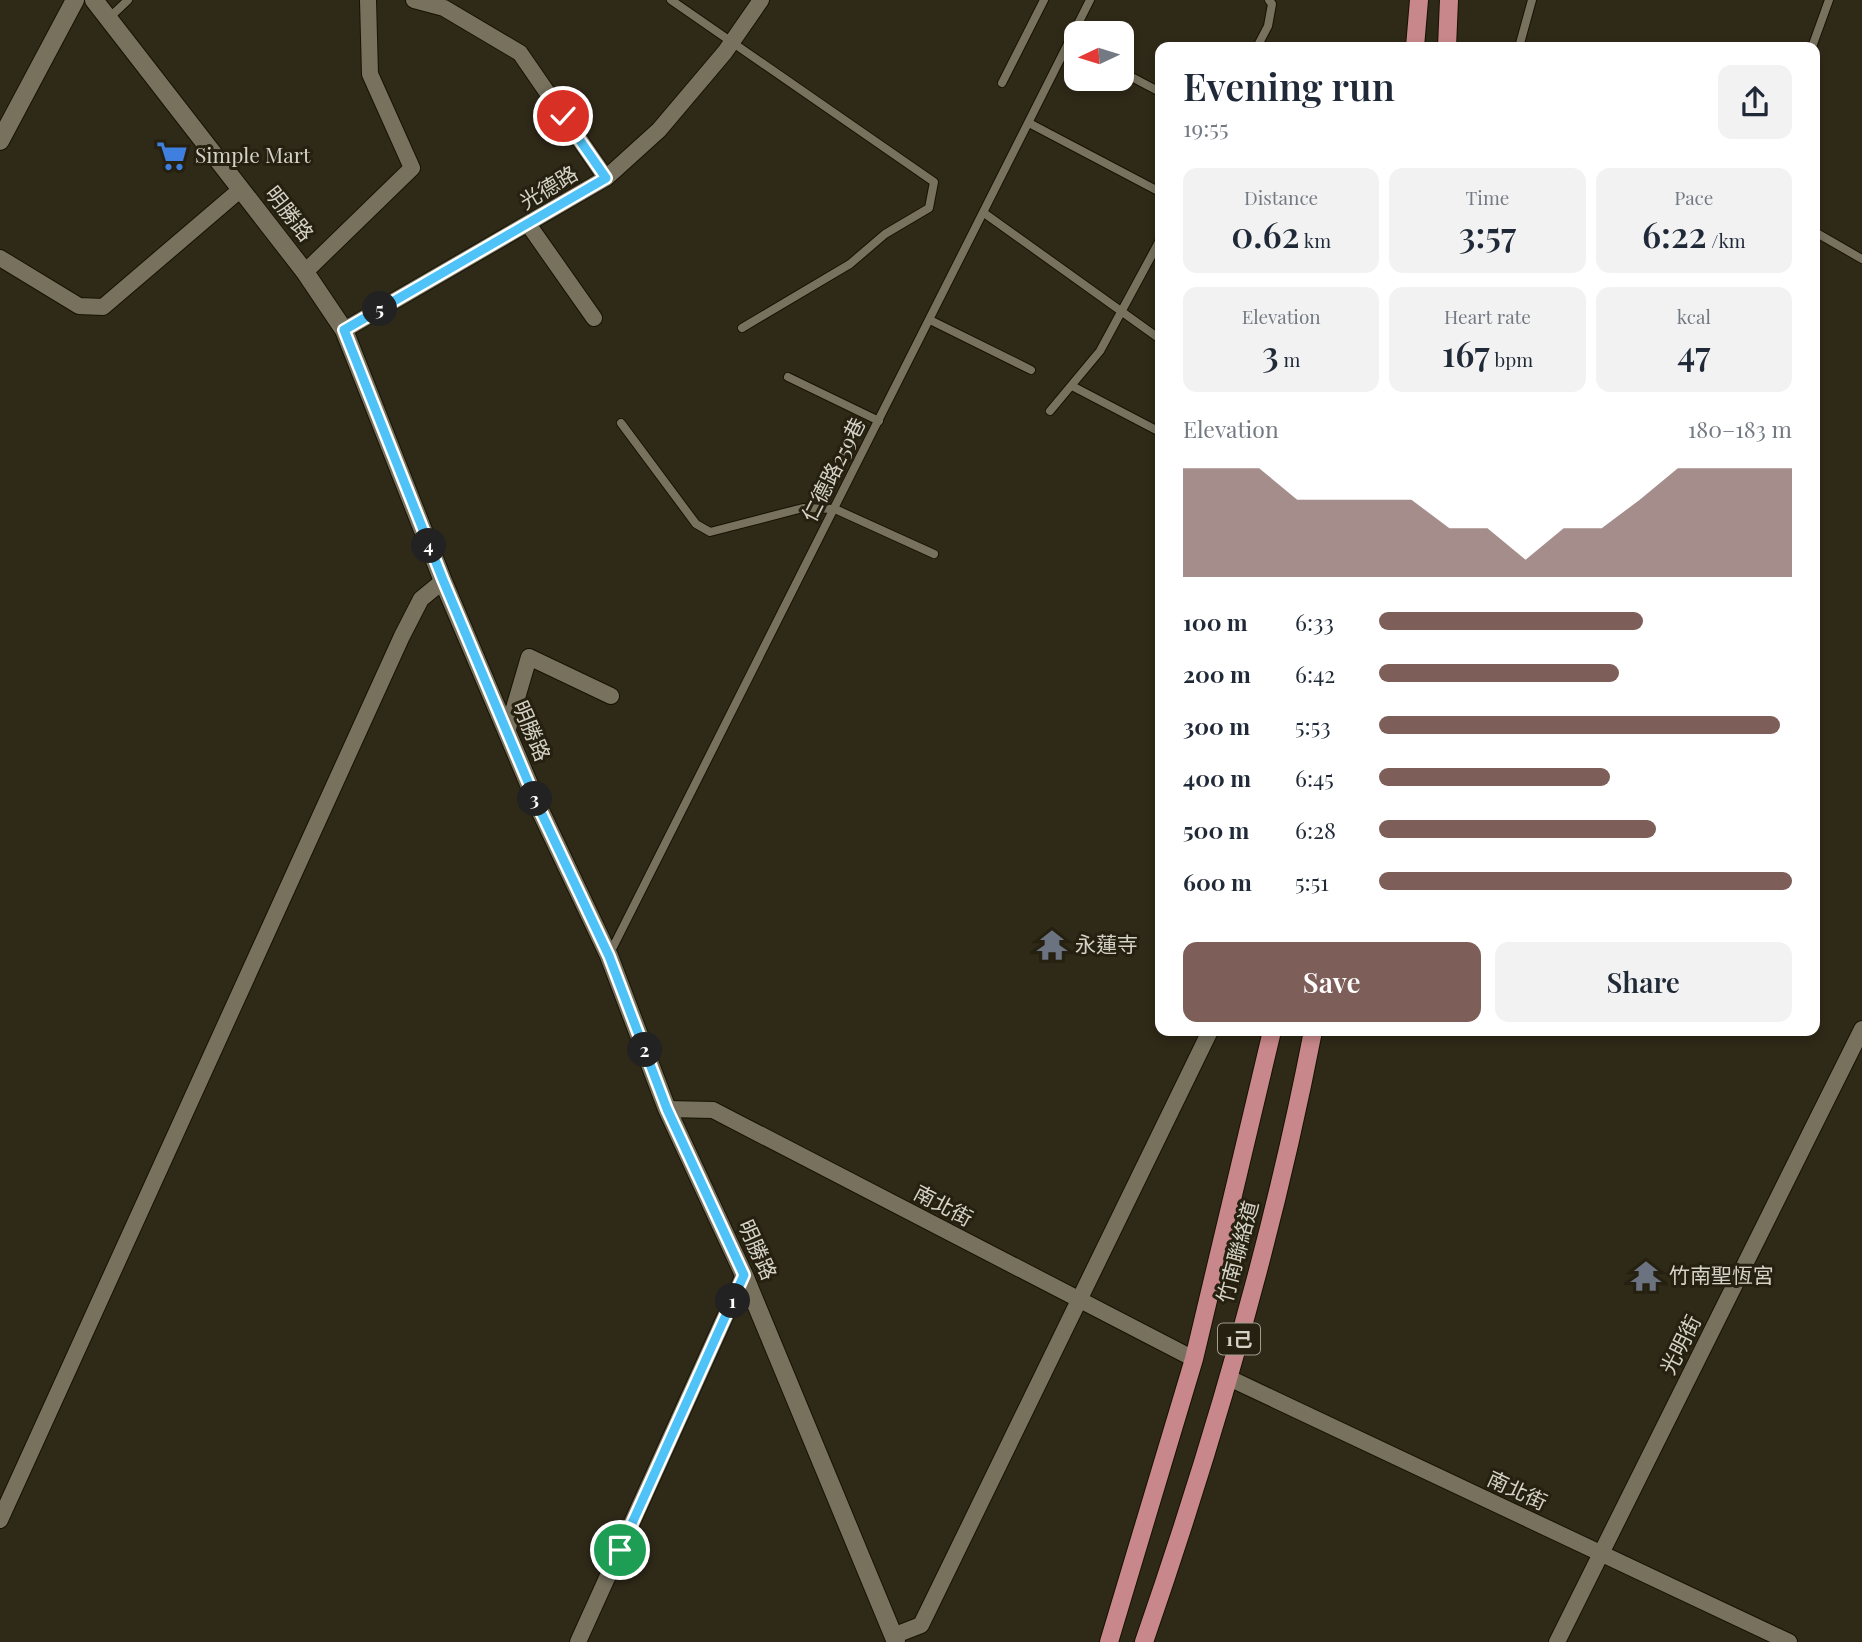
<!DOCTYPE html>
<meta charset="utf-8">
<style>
body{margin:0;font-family:"Playfair Display","Noto Sans TC",serif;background:#f2f2f3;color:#1f2937;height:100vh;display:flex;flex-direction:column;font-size:26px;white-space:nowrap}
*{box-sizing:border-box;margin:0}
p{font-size:23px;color:#747a83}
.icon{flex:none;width:38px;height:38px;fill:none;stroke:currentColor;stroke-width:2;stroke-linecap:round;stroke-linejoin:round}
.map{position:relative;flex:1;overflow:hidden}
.panel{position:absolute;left:1155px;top:42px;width:665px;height:994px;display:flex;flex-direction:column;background:#fff;border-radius:14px;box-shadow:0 4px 10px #0003}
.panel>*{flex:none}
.needle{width:46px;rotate:266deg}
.controls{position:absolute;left:1064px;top:21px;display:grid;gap:14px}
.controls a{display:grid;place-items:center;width:70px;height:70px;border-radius:14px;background:#fff;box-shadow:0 4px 10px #0003;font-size:35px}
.pin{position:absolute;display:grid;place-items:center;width:60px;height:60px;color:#fff;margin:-30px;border:4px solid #fff;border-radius:50%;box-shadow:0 2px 7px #0007}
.km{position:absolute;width:35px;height:35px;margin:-18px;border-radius:50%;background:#222;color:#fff;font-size:19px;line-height:35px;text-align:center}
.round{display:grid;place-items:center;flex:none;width:74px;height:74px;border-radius:14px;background:#f2f2f3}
.summary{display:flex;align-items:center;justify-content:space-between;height:119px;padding:0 28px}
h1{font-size:38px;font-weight:600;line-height:52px}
.stats{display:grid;grid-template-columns:repeat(3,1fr);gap:10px;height:119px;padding:7px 28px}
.stats div{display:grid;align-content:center;border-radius:14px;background:#f2f2f3;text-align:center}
.stats b{font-size:35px;font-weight:600}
.stats small{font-size:19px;font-weight:400}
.stats p{font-size:19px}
.chart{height:196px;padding:14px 28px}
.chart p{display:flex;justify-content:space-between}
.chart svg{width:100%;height:126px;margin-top:7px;fill:#7e5e59;opacity:.7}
.action{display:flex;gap:14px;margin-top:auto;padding:14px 28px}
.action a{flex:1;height:80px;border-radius:14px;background:#7e5e59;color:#fff;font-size:28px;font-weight:600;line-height:80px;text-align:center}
.action a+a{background:#f2f2f3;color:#1f2937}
ul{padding:0 28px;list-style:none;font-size:23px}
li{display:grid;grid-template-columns:112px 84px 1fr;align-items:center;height:52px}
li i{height:18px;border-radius:9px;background:#7e5e59}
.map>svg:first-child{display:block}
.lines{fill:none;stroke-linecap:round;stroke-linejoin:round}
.lane-casing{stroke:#171203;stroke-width:10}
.street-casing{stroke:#171203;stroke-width:18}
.secondary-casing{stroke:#171203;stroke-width:20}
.primary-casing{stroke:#171203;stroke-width:20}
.lane{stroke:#77715e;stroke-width:8}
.street{stroke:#77715e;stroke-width:16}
.secondary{stroke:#77715e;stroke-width:18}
.primary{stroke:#c8888b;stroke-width:18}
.route-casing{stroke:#fff;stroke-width:14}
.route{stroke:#4fc3f7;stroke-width:9}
.labels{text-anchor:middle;stroke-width:6;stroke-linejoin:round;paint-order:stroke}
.shield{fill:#25200f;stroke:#a09c8f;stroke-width:2}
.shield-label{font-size:19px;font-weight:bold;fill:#d4d1c6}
.poi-label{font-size:21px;fill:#d4d1c6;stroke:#25200f;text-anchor:start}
.street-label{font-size:21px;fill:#d4d1c6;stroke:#25200f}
</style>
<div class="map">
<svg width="1862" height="1642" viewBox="0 0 1862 1642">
<rect width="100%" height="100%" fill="#2f2918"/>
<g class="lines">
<defs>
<g id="lane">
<polyline points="671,0 934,182 929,208 885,234 850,264 742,328"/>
<polyline points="109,18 128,0"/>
<polyline points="1257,47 1268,26 1272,4 1269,0"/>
<polyline points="1519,47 1532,0"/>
<polyline points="1812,47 1829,0"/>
<polyline points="1122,72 1160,92"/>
<polyline points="1002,83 1044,0"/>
<polyline points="1029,123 1160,192"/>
<polyline points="984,213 1160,339"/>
<polyline points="1815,232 1862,259"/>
<polyline points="930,320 1031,370"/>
<polyline points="788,377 879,421"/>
<polyline points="1072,386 1160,432"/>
<polyline points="1050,411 1100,351 1160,240"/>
<polyline points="621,423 696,524 710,532 803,508 835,509 934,554"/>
<polyline points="610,953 1090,0"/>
</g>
<g id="street">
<polyline points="414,0 444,8 520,53 606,178"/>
<polyline points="528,224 594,318"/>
<polyline points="0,258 79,306 103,307 241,189"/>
<polyline points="305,272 412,168 370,74 368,0"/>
<polyline points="344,330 606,178 659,130 725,52 761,0"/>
<polyline points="507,732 529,657 611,696"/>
<polyline points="667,1109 713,1110 1194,1359"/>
<polyline points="1229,1378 1789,1642"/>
<polyline points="0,1520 402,636 421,599 443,581"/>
<polyline points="893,1636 921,1625 1210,1031"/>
<polyline points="578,1642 744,1275"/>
<polyline points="1557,1642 1862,1029"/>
</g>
<g id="secondary">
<polyline points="94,0 305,272 344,330 443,581 507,732 539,808 609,956 667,1109 744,1275 896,1642"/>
<polyline points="0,141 75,0"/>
</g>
<g id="primary">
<polyline points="1415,47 1419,0"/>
<polyline points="1447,47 1449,0"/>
<polyline points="1109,1642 1194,1359 1272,1031"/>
<path d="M1144,1642c69,-199 129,-404 169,-611"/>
</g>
</defs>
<!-- lane casing -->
<use href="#lane" class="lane-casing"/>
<!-- street casing -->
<use href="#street" class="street-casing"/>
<!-- secondary casing -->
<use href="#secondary" class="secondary-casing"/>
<!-- primary casing -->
<use href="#primary" class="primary-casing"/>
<!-- lane -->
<use href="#lane" class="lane"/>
<!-- street -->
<use href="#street" class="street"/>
<!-- secondary -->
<use href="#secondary" class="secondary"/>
<!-- primary -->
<use href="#primary" class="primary"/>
</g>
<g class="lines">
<defs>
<polyline id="route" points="563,116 606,178 344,330 443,580 539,808 609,956 667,1109 744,1275 620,1550"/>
</defs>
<!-- route casing -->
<use href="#route" class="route-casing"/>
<!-- route -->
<use href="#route" class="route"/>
</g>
<!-- icons -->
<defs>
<symbol id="supermarket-bare" viewBox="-9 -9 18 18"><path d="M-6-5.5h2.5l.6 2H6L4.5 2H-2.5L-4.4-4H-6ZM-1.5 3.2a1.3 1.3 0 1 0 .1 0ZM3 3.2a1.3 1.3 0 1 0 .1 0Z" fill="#3f7fe0" stroke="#25200f" stroke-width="2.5" paint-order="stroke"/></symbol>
<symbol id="temple-bare" viewBox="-9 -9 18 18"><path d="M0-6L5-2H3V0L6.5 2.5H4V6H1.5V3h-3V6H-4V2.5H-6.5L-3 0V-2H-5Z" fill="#6b7280" stroke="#25200f" stroke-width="2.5" paint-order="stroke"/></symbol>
</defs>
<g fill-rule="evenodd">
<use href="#supermarket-bare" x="150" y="134" width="44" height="44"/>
<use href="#temple-bare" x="1030" y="923" width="44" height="44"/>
<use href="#temple-bare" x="1624" y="1254" width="44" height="44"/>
</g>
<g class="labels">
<!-- shield labels -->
<rect class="shield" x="1218" y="1323.5" width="42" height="31" rx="5"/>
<g class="shield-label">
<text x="1239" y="1346">1己</text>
</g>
<!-- poi labels -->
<g class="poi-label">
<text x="195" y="163">Simple Mart</text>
<text x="1075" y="952">永蓮寺</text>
<text x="1669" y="1283">竹南聖恆宮</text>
</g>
<!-- street labels -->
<g class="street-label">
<text transform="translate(549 188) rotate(-31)" y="7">光德路</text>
<text transform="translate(289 214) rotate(52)" y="7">明勝路</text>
<text transform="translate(834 470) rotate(-63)" y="7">仁德路259巷</text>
<text transform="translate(531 731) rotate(67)" y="7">明勝路</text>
<text transform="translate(943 1206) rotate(28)" y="7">南北街</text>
<text transform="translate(757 1250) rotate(66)" y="7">明勝路</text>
<text transform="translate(1238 1252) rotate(-75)" y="7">竹南聯絡道</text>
<text transform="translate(1681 1345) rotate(-63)" y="7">光明街</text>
<text transform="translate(1517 1491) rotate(25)" y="7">南北街</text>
</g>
</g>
</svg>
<div class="controls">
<a><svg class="needle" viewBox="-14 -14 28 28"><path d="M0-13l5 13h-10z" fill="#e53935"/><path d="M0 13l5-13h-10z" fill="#747a83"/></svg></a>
</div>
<div class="pin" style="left:620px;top:1550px;background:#1e9e55"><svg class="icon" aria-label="arrive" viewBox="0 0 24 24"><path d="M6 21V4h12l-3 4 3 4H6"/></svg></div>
<div class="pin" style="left:563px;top:116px;background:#d93025"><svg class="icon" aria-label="check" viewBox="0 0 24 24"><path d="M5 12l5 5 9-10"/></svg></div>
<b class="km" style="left:733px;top:1301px">1</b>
<b class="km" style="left:645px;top:1050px">2</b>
<b class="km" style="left:535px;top:799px">3</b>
<b class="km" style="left:429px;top:546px">4</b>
<b class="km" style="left:380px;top:309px">5</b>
<section class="panel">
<div class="summary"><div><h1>Evening run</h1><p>19:55</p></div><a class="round"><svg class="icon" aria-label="share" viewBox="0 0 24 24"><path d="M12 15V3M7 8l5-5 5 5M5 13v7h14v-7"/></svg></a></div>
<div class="stats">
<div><p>Distance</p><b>0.62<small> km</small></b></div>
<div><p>Time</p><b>3:57</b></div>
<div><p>Pace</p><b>6:22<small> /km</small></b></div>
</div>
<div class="stats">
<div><p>Elevation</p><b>3<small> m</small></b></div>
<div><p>Heart rate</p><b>167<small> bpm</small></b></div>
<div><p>kcal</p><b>47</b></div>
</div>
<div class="chart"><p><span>Elevation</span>180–183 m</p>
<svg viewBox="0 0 160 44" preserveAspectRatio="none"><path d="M0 44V6L10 6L20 6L30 17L40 17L50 17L60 17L70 27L80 27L90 38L100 27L110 27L120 17L130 6L140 6L150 6L160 6V44z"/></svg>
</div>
<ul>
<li><b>100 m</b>6:33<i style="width:64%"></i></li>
<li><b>200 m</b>6:42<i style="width:58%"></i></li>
<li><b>300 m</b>5:53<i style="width:97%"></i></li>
<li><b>400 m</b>6:45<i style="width:56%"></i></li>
<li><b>500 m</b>6:28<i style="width:67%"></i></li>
<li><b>600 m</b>5:51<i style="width:100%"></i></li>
</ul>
<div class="action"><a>Save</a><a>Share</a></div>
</section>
</div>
